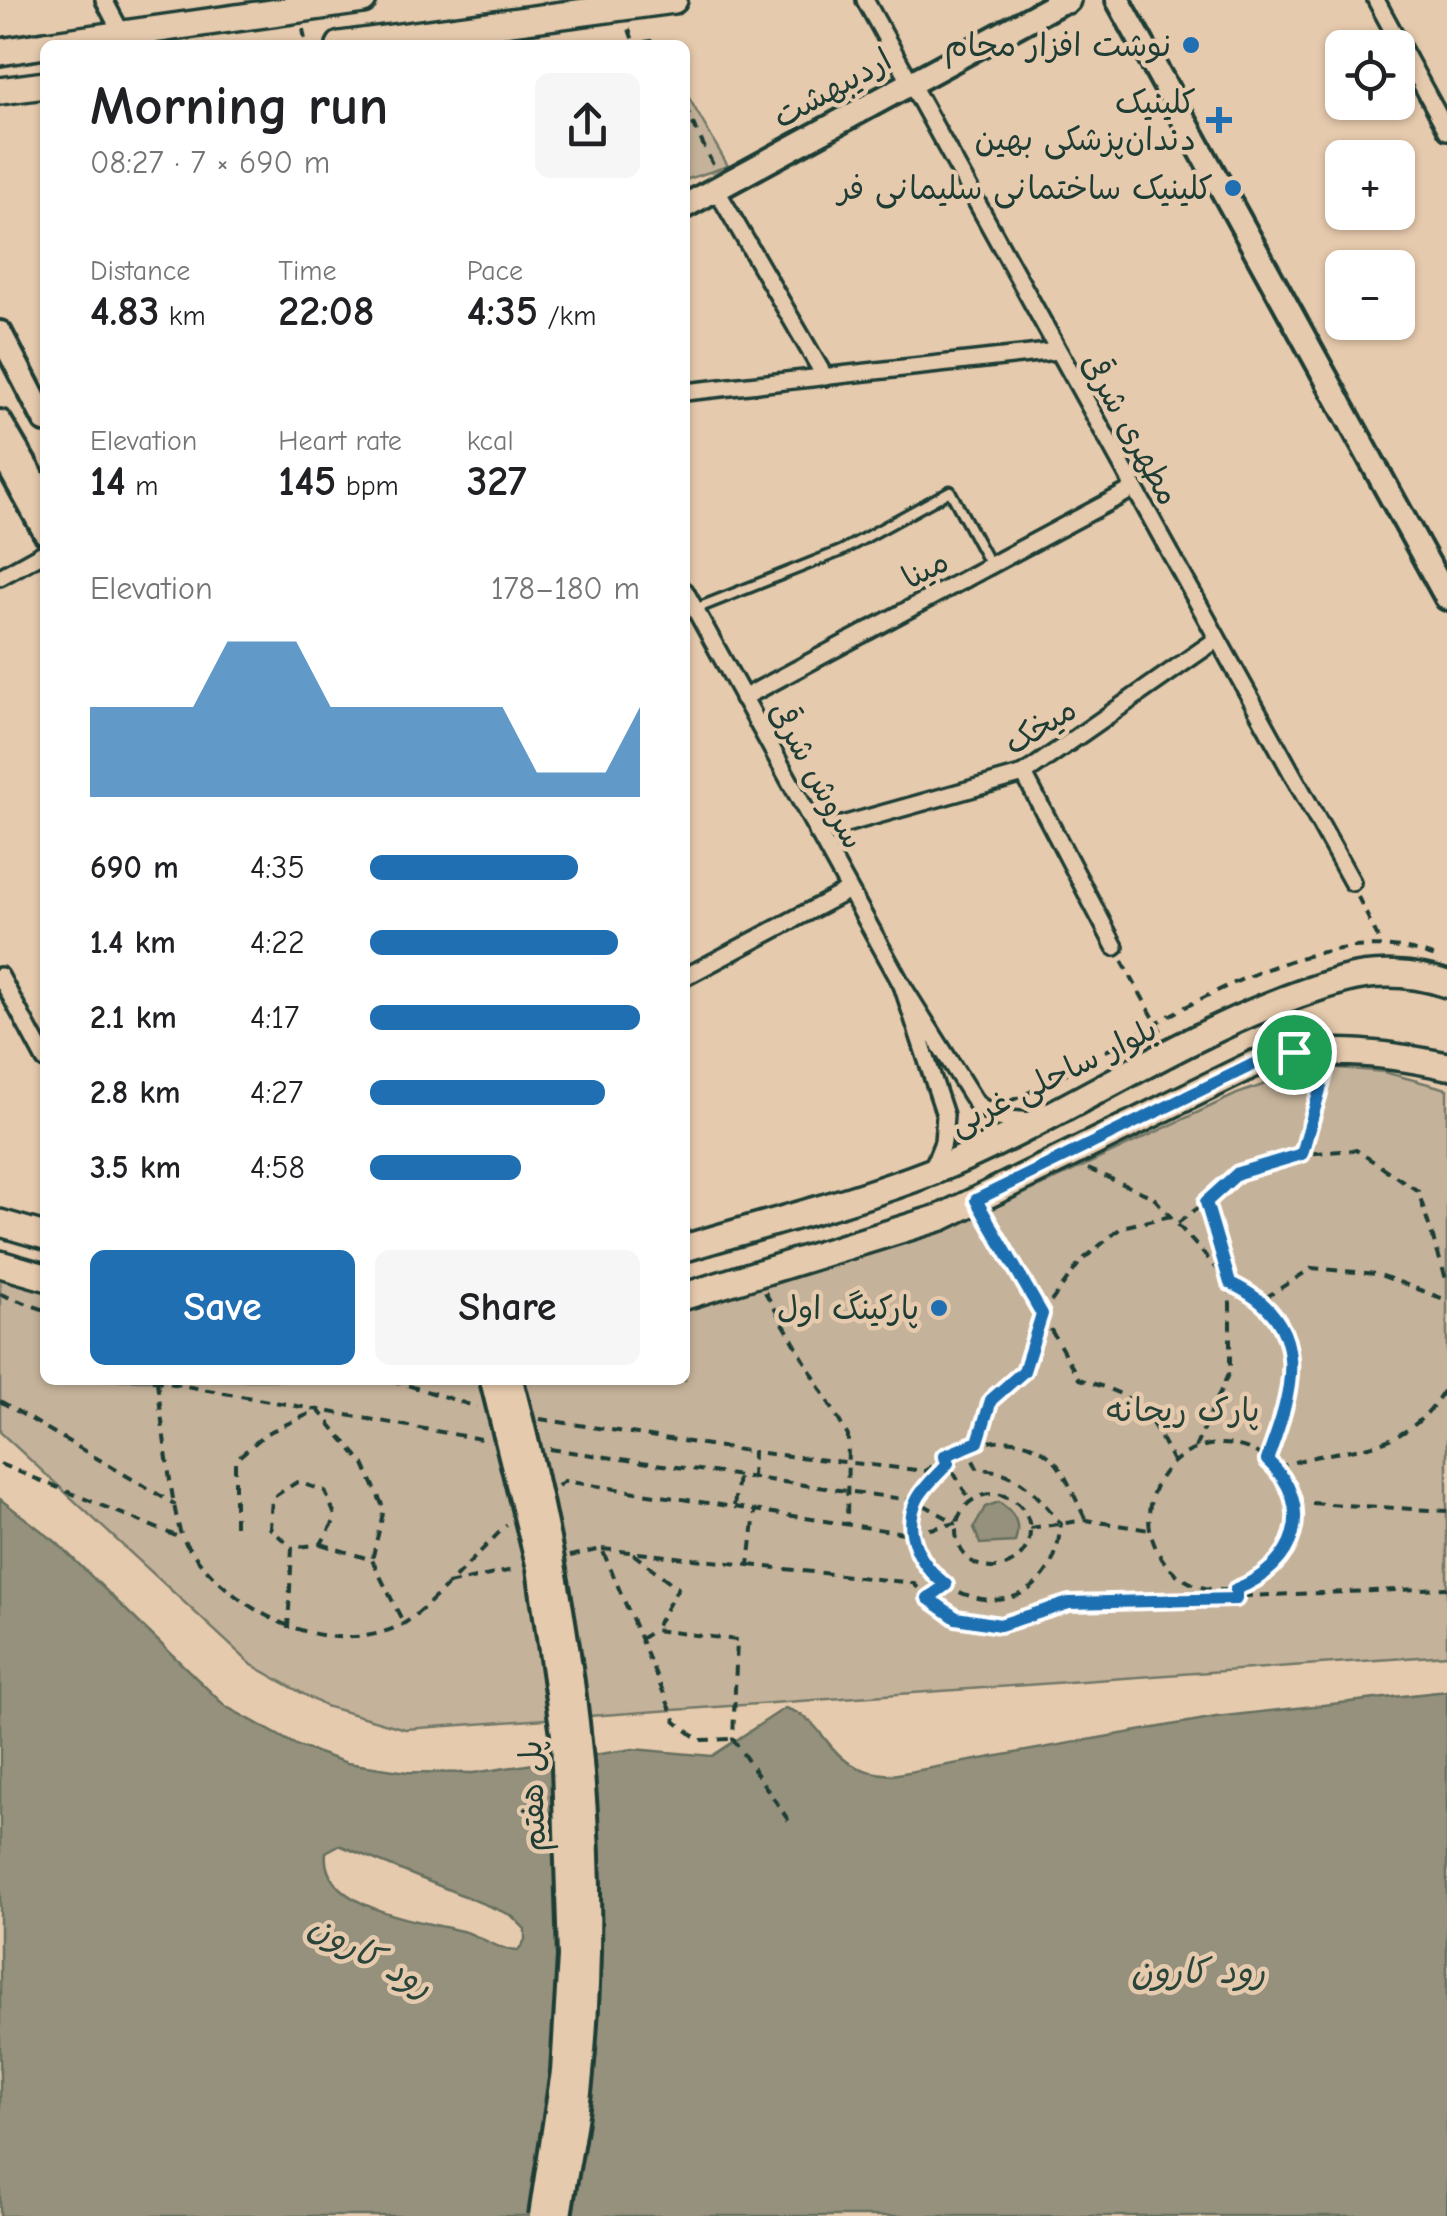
<!DOCTYPE html>
<meta charset="utf-8">
<style>
body{margin:0;font-family:"Comic Neue","Playpen Sans Arabic",sans-serif;background:#f6f6f6;color:#202124;height:100vh;display:flex;flex-direction:column;font-size:38px;white-space:nowrap}
*{box-sizing:border-box;margin:0}
p{font-size:32px;color:#757577}
.icon{flex:none;width:55px;height:55px;fill:none;stroke:currentColor;stroke-width:2;stroke-linecap:round;stroke-linejoin:round}
.map{position:relative;flex:1;overflow:hidden}
.side{position:absolute;left:40px;top:40px;width:650px;height:1345px;display:flex;flex-direction:column;background:#fff;border-radius:15px;box-shadow:0 2px 8px #0004}
.side>*{flex:none}
.buttons{position:absolute;left:1325px;top:30px;display:grid;gap:20px}
.buttons a{display:grid;place-items:center;width:90px;height:90px;border-radius:15px;background:#fff;box-shadow:0 2px 8px #0004;font-size:50px}
.pin{position:absolute;display:grid;place-items:center;width:85px;height:85px;color:#fff;margin:-42px;border:5px solid #fff;border-radius:50%;box-shadow:0 2px 10px #0007}
.round{display:grid;place-items:center;flex:none;width:105px;height:105px;border-radius:15px;background:#f6f6f6}
.head{display:flex;align-items:center;justify-content:space-between;height:170px;padding:0 50px}
h1{font-size:55px;font-weight:700;line-height:75px}
.metrics{display:grid;grid-template-columns:repeat(3,1fr);gap:15px;height:170px;padding:10px 50px}
.metrics div{display:grid;align-content:center}
.metrics b{font-size:42px;font-weight:700}
.metrics small{font-size:28px;font-weight:400}
.metrics p{font-size:28px}
.chart{height:280px;padding:20px 50px}
.chart p{display:flex;justify-content:space-between}
.chart svg{width:100%;height:180px;margin-top:10px;fill:#1f6fb2;opacity:.7}
.primary-button{display:flex;gap:20px;margin-top:auto;padding:20px 50px}
.primary-button a{flex:1;height:115px;border-radius:15px;background:#1f6fb2;color:#fff;font-size:40px;font-weight:700;line-height:115px;text-align:center}
.primary-button a+a{background:#f6f6f6;color:#202124}
ul{padding:0 50px;list-style:none;font-size:32px}
li{display:grid;grid-template-columns:160px 120px 1fr;align-items:center;height:75px}
li i{height:25px;border-radius:12px;background:#1f6fb2}
.map>svg:first-child{display:block}
.green{fill:#c5b29a;stroke:#727867;stroke-width:2.5}
.water{fill:#95917c;stroke:#666f5f;stroke-width:2.5;fill-rule:evenodd}
.lines{fill:none;stroke-linecap:round;stroke-linejoin:round}
.lane-casing{stroke:#1f3d34;stroke-width:15}
.street-casing{stroke:#1f3d34;stroke-width:22}
.secondary-casing{stroke:#1f3d34;stroke-width:30}
.primary-casing{stroke:#1f3d34;stroke-width:32}
.path{stroke:#1f3d34;stroke-width:4;stroke-dasharray:10 8;stroke-linecap:butt}
.lane{stroke:#e6caad;stroke-width:8}
.street{stroke:#e6caad;stroke-width:15}
.secondary{stroke:#e6caad;stroke-width:22}
.primary{stroke:#e6caad;stroke-width:25}
.secondary-bridge-casing{stroke:#1f3d34;stroke-width:30;stroke-linecap:butt}
.secondary-bridge{stroke:#e6caad;stroke-width:22}
.route-casing{stroke:#fff;stroke-width:20}
.route{stroke:#1f6fb2;stroke-width:12}
.poi-dot{fill:#1f6fb2;stroke:#e6caad;stroke-width:4}
.labels{text-anchor:middle;stroke-width:9;stroke-linejoin:round;paint-order:stroke}
.poi-label{font-size:32px;fill:#1f3d34;stroke:#e6caad;text-anchor:end}
.street-label{font-size:32px;fill:#1f3d34;stroke:#e6caad}
.park-label{font-size:32px;fill:#274339;stroke:#e6caad}
.water-label{font-size:35px;font-style:italic;fill:#2b453b;stroke:#e6caad}
</style>
<div class="map">
<svg width="1447" height="2216" viewBox="0 0 1447 2216">
<rect width="100%" height="100%" fill="#e6caad"/>
<filter id="ink" filterUnits="userSpaceOnUse"><feTurbulence type="fractalNoise" baseFrequency=".01" numOctaves="2"/><feDisplacementMap in="SourceGraphic" scale="20" xChannelSelector="R" yChannelSelector="G"/><feConvolveMatrix kernelMatrix="1 2 1 2 8 2 1 2 1" color-interpolation-filters="sRGB"/></filter>
<g filter="url(#ink)">
<!-- green -->
<g class="green">
<polygon points="685,91 728,166 685,180"/>
<polygon points="1317,1066 1384,1072 1447,1089 1447,1655 405,1729 325,1706 252,1665 0,1432 0,1268 45,1281 45,1380 685,1380 685,1302 981,1214 1237,1094"/>
</g>
<!-- water -->
<g class="water">
<path d="M0,1499l56,43 169,164 73,40 49,17 60,9 66,1 160,-24 79,7 73,-48c49,14 35,62 107,67l324,-58 231,-26v525h-1447zM339,1845l172,70 14,14v11l-7,11c-19,-1 -35,-13 -52,-19 -40,-11 -147,-21 -140,-80z"/>
<path d="M999,1502c16,11 22,21 16,40l-35,2 -6,-16 11,-21z"/>
</g>
<g class="lines">
<defs>
<polyline id="lane" points="695,609 841,551 950,491 990,565"/>
<g id="street">
<polyline points="104,0 122,34"/>
<polyline points="865,0 1352,882"/>
<polyline points="1376,0 1447,131"/>
<polyline points="716,189 825,377"/>
<polyline points="685,392 1057,351"/>
<polyline points="0,577 45,552"/>
<polyline points="685,591 902,985"/>
<polyline points="743,698 1133,489"/>
<polyline points="1024,774 1115,947"/>
<polyline points="817,832 1024,774 1216,640"/>
<polyline points="0,976 45,1060"/>
<polyline points="685,977 849,890"/>
<polyline points="931,1172 943,1142 945,1115 902,985 976,1103 997,1118 1033,1121"/>
</g>
<g id="secondary">
<polyline points="1118,0 1447,598"/>
<polyline points="685,206 1064,0"/>
<polyline points="0,333 45,420"/>
<polyline points="0,422 45,499"/>
<polyline points="0,450 45,532"/>
</g>
<g id="primary">
<polyline points="1063,0 1067,0"/>
<polyline points="46,45 363,0"/>
<polyline points="340,45 674,0"/>
<polyline points="0,52 45,45"/>
<polyline points="0,91 45,85"/>
<polyline points="0,1223 45,1236"/>
<path d="M685,1248c81,-25 167,-45 246,-76 140,-56 266,-151 412,-192 34,-9 71,-7 104,4"/>
<polyline points="0,1264 45,1277"/>
<path d="M685,1296l257,-79 312,-153c66,-19 126,-12 193,2"/>
</g>
</defs>
<!-- lane casing -->
<use href="#lane" class="lane-casing"/>
<!-- street casing -->
<use href="#street" class="street-casing"/>
<!-- secondary casing -->
<use href="#secondary" class="secondary-casing"/>
<!-- primary casing -->
<use href="#primary" class="primary-casing"/>
<!-- path -->
<g class="path">
<polyline points="303,29 306,45"/>
<polyline points="629,29 634,44"/>
<polyline points="627,45 651,41 653,45"/>
<polyline points="685,107 715,169"/>
<polyline points="1358,897 1380,942"/>
<polyline points="1122,961 1161,1031"/>
<path d="M1010,1101c121,-51 293,-197 428,-143"/>
<polyline points="1302,1154 1325,1072"/>
<polyline points="1088,1169 1153,1197 1230,1283 1264,1299 1285,1333 1291,1397 1267,1459"/>
<path d="M988,1220l91,159c62,19 64,25 94,82"/>
<polyline points="1178,1223 1206,1202"/>
<polyline points="765,1292 848,1436 847,1524"/>
<polyline points="0,1294 45,1310"/>
<polyline points="1265,1298 1312,1268 1377,1274 1447,1300"/>
<polyline points="152,1380 486,1440"/>
<polyline points="391,1380 477,1407"/>
<path d="M157,1382c4,27 16,143 27,159 43,66 139,122 217,84 22,-10 83,-79 106,-100"/>
<polyline points="0,1401 176,1505"/>
<polyline points="540,1419 753,1452"/>
<polyline points="979,1441 991,1400 1024,1371 1042,1314 1081,1261 1122,1227 1171,1216"/>
<circle cx="1222" cy="1517" r="73"/>
<polyline points="1195,1448 1230,1370 1230,1283 1206,1202 1239,1173 1302,1154 1356,1150 1418,1191 1447,1282"/>
<polyline points="550,1449 917,1501 956,1523"/>
<polyline points="944,1456 969,1499"/>
<path d="M948,1463c-9,11 -22,23 -30,36 -40,69 90,150 134,63 6,-11 7,-27 9,-38 -22,-27 -45,-57 -83,-54l-12,-23"/>
<polyline points="0,1464 181,1538"/>
<path d="M1277,1468c69,-27 128,-6 170,-84"/>
<path d="M752,1478l1,-26 173,19c34,-28 94,-48 130,-8 12,15 21,40 30,57"/>
<polyline points="558,1486 564,1481 910,1534 956,1523"/>
<circle cx="993" cy="1531" r="37"/>
<polyline points="1294,1502 1447,1511"/>
<polyline points="734,1506 738,1476"/>
<polyline points="235,1526 235,1460 267,1433 318,1410 364,1464 384,1509 372,1560"/>
<polyline points="1030,1528 1086,1520 1149,1530"/>
<polyline points="321,1544 372,1560 404,1624"/>
<polyline points="602,1549 749,1565 755,1512"/>
<polyline points="633,1554 678,1588 654,1630"/>
<polyline points="570,1556 602,1549 676,1722 699,1740 733,1739"/>
<polyline points="749,1565 913,1583 928,1598 947,1585"/>
<polyline points="448,1584 517,1569"/>
<polyline points="928,1598 956,1617 1000,1625 1069,1603 1447,1588"/>
<polyline points="288,1629 292,1548 270,1528 272,1498 297,1482 325,1491 336,1518 321,1544 292,1548"/>
<polyline points="640,1639 654,1630 737,1640 733,1739 791,1824"/>
</g>
<!-- lane -->
<use href="#lane" class="lane"/>
<!-- street -->
<use href="#street" class="street"/>
<!-- secondary -->
<use href="#secondary" class="secondary"/>
<!-- primary -->
<use href="#primary" class="primary"/>
<defs>
<g id="secondary-bridge">
<polyline points="492,1380 539,1568 563,1734 570,1957 563,2072 541,2216"/>
<path d="M511,1380c60,228 93,457 70,693 -4,48 -15,96 -22,143"/>
</g>
</defs>
<!-- secondary-bridge casing -->
<use href="#secondary-bridge" class="secondary-bridge-casing"/>
<!-- secondary-bridge -->
<use href="#secondary-bridge" class="secondary-bridge"/>
</g>
</g>
<g class="lines" filter="url(#ink)">
<defs>
<path id="route" d="M1331,1050l-29,104 -64,19 -32,29 24,81c84,39 64,105 37,177 51,46 28,107 -31,129v10l-167,4 -69,22 -44,-7 -28,-20 18,-13c-25,-19 -45,-53 -29,-85 6,-13 22,-26 31,-37l-4,-7 34,-14 13,-42 33,-29 18,-57 -66,-114 278,-136 40,-12z"/>
</defs>
<!-- route casing -->
<use href="#route" class="route-casing"/>
<!-- route -->
<use href="#route" class="route"/>
</g>
<!-- markers -->
<g class="poi-dot">
<circle cx="1191" cy="45" r="10"/>
<path d="M1214 105h10v10h10v10h-10v10h-10v-10h-10v-10h10z"/>
<circle cx="1233" cy="188" r="10"/>
<circle cx="939" cy="1308" r="10"/>
</g>
<g class="labels">
<!-- poi labels -->
<g class="poi-label">
<text x="1171" y="56">نوشت افزار محام</text>
<text x="1196" y="113">کلینیک<tspan x="1196" dy="37">دندان‌پزشکی بهین</tspan></text>
<text x="1213" y="199">کلینیک ساختمانی سلیمانی فر</text>
<text x="919" y="1319">پارکینگ اول</text>
</g>
<!-- street labels -->
<g class="street-label">
<text transform="translate(832 88) rotate(-29)" y="11">اردیبهشت</text>
<text transform="translate(1131 429) rotate(61)" y="11">مطهری شرقی</text>
<text transform="translate(925 569) rotate(-28)" y="11">مینا</text>
<text transform="translate(1040 726) rotate(-32)" y="11">میخک</text>
<text transform="translate(817 775) rotate(61)" y="11">سروش شرقی</text>
<text transform="translate(1053 1076) rotate(-26)" y="11">بلوار ساحلی غربی</text>
<text transform="translate(532 1796) rotate(-92)" y="11">پل هفتم</text>
</g>
<!-- park labels -->
<g class="park-label">
<text x="1183" y="1421">پارک ریحانه</text>
</g>
<!-- water labels -->
<g class="water-label">
<text transform="translate(371 1955) rotate(29)" y="12">رود کارون</text>
<text x="1198" y="1983">رود کارون</text>
</g>
</g>
</svg>
<div class="buttons">
<a><svg class="icon" aria-label="locate" viewBox="0 0 24 24"><circle cx="12" cy="12" r="6"/><path d="M12 2v4M12 18v4M2 12h4M18 12h4"/></svg></a>
<a>+</a>
<a>−</a>
</div>
<div class="pin" style="left:1294px;top:1052px;background:#1e9e55"><svg class="icon" aria-label="arrive" viewBox="0 0 24 24"><path d="M6 21V4h12l-3 4 3 4H6"/></svg></div>
<section class="side">
<div class="head"><div><h1>Morning run</h1><p>08:27 · 7 × 690 m</p></div><a class="round"><svg class="icon" aria-label="share" viewBox="0 0 24 24"><path d="M12 15V3M7 8l5-5 5 5M5 13v7h14v-7"/></svg></a></div>
<div class="metrics">
<div><p>Distance</p><b>4.83<small> km</small></b></div>
<div><p>Time</p><b>22:08</b></div>
<div><p>Pace</p><b>4:35<small> /km</small></b></div>
</div>
<div class="metrics">
<div><p>Elevation</p><b>14<small> m</small></b></div>
<div><p>Heart rate</p><b>145<small> bpm</small></b></div>
<div><p>kcal</p><b>327</b></div>
</div>
<div class="chart"><p><span>Elevation</span>178–180 m</p>
<svg viewBox="0 0 160 44" preserveAspectRatio="none"><path d="M0 44V22L10 22L20 22L30 22L40 6L50 6L60 6L70 22L80 22L90 22L100 22L110 22L120 22L130 38L140 38L150 38L160 22V44z"/></svg>
</div>
<ul>
<li><b>690 m</b>4:35<i style="width:77%"></i></li>
<li><b>1.4 km</b>4:22<i style="width:92%"></i></li>
<li><b>2.1 km</b>4:17<i style="width:100%"></i></li>
<li><b>2.8 km</b>4:27<i style="width:87%"></i></li>
<li><b>3.5 km</b>4:58<i style="width:56%"></i></li>
</ul>
<div class="primary-button"><a>Save</a><a>Share</a></div>
</section>
</div>
